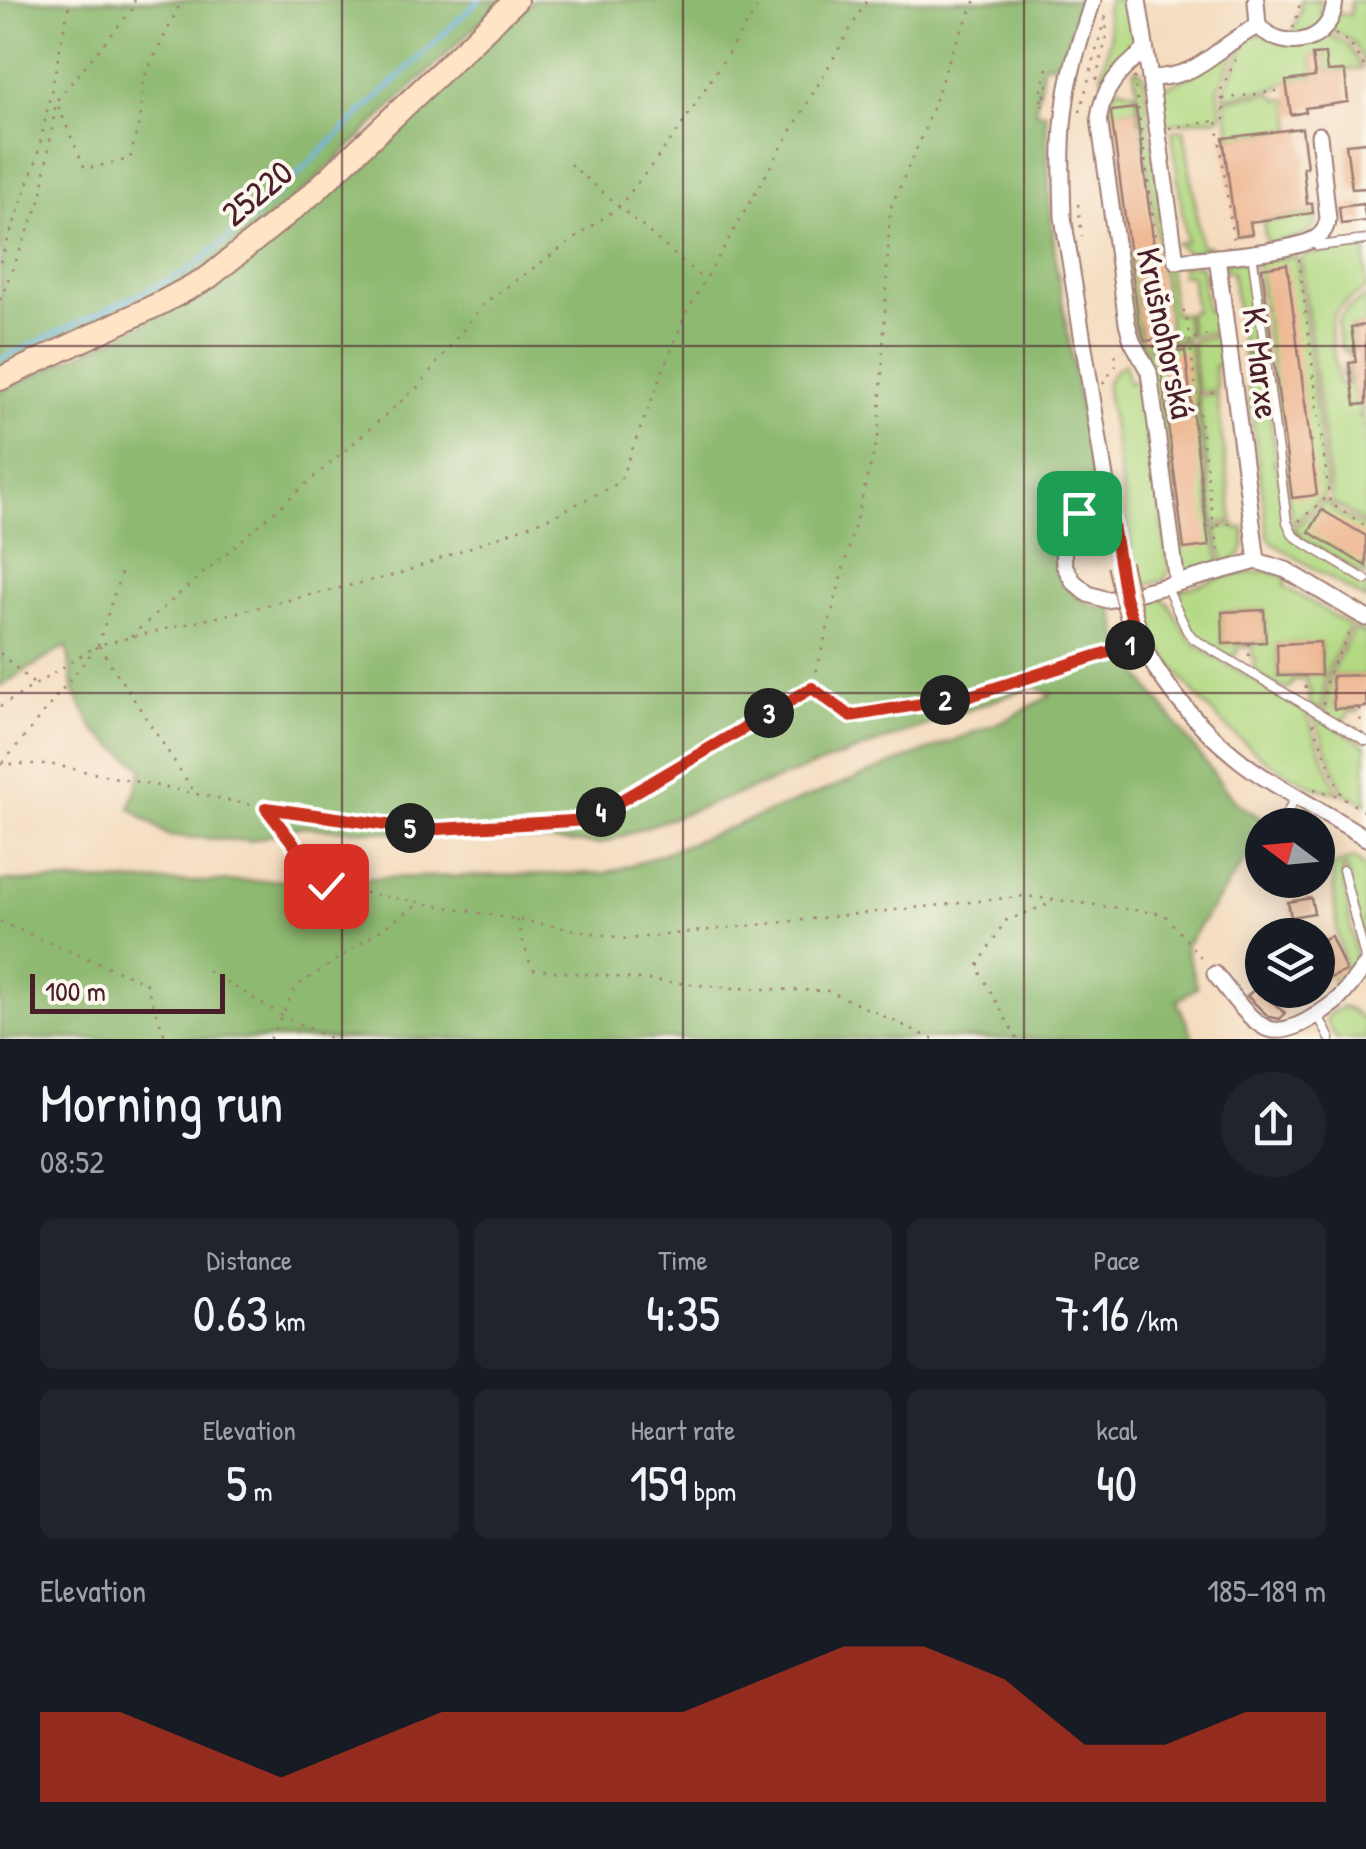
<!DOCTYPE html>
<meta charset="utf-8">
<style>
body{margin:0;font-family:"Patrick Hand",sans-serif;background:#20242c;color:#f1f3f6;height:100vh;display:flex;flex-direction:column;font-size:38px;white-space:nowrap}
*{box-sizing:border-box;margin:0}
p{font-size:32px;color:#9ea1a6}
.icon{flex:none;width:55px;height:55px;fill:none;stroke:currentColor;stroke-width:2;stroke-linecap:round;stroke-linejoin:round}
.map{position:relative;height:1039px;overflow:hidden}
.panel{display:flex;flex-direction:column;background:#171b24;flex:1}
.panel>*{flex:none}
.needle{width:65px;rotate:286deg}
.buttons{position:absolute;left:1245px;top:808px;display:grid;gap:20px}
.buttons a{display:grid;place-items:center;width:90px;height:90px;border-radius:50%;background:#171b24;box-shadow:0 5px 25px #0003;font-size:50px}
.scale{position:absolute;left:30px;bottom:25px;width:195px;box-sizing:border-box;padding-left:10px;border:5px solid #4a1f2b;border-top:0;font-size:28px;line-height:35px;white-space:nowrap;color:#4a1f2b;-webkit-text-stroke:8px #fbf7ec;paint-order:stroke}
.pin{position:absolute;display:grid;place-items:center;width:85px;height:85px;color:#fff;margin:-42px;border-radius:20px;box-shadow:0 5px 15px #0006}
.km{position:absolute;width:50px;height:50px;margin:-25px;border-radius:50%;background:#222;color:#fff;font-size:28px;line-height:50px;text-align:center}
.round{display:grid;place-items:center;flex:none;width:105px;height:105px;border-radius:52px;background:#20242c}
.overview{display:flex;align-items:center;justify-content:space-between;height:170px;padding:0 40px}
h1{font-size:55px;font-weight:600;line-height:75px}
.figures{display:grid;grid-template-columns:repeat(3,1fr);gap:15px;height:170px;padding:10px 40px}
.figures div{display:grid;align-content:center;border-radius:15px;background:#20242c;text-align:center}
.figures b{font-size:50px;font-weight:600}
.figures small{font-size:28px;font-weight:400}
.figures p{font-size:28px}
.chart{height:280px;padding:20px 40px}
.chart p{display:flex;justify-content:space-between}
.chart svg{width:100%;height:180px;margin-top:10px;fill:#c8321e;opacity:.7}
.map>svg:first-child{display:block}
.green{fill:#b3d983;stroke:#7e7c57;stroke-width:2.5}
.forest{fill:#8eb971;stroke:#6c6c4e;stroke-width:2.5}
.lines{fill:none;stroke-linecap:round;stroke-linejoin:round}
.stream{stroke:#74b6e9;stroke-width:4}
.building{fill:#eeb691}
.lane-casing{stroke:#9f7d74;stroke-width:11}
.street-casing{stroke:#9f7d74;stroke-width:19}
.secondary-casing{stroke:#9f7d74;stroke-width:26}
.path{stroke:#9f7d74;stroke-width:2.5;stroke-dasharray:2.5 8;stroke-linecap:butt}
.lane{stroke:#fff;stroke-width:8}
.street{stroke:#fff;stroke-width:15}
.secondary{stroke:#ffe4c6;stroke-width:22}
.secondary-bridge-casing{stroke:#9f7d74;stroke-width:26;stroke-linecap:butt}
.secondary-bridge{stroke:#ffe4c6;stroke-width:22}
.route-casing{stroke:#fff;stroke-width:20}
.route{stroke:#c8321e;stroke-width:12}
.grid{fill:none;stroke:#4a1f2b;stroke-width:2.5;stroke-opacity:0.55}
.labels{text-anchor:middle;stroke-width:8;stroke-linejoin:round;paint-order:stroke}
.street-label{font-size:35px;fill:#4a1f2b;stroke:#fbf7ec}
</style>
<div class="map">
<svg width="1366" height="1039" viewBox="0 0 1366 1039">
<rect width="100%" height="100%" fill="#fbf7ec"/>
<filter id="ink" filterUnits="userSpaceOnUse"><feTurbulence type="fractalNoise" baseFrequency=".01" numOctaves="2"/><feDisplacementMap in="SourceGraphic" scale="20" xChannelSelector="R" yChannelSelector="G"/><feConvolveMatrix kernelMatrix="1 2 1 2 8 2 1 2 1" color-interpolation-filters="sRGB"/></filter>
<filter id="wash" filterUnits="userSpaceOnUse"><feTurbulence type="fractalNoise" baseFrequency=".0048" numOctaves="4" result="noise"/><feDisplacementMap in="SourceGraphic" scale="40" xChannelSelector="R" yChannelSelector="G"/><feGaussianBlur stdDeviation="2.25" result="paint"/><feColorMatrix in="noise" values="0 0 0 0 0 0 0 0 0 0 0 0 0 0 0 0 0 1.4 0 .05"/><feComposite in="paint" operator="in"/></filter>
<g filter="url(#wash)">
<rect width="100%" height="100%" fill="#f4dbbe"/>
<!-- green -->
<g class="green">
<path d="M1109,0h23c7,47 10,45 -25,79l-6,-2 9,-39 -4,-29z"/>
<polygon points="1301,0 1321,0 1320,13 1330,14 1315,30 1291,37 1300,12"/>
<polygon points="1351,0 1366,0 1365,64 1352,41 1329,29 1338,14 1350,15"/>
<polygon points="1326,33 1348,45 1362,68 1327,72 1325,54 1312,55 1315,77 1287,81 1278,88 1225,97 1224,90 1250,35"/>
<polygon points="1241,40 1218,89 1222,117 1162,125 1157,91 1192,75"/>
<polygon points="1138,69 1143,74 1174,314 1185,314 1188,337 1171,341 1134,70"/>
<polygon points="1116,86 1134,92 1136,95 1139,122 1136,108 1111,112 1141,341 1166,338 1167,336 1168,342 1140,348 1135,338 1104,119"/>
<polygon points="1271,93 1279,100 1289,99 1293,129 1231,137 1225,100"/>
<polygon points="1184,129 1201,246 1210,246 1210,249 1186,253 1176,243 1186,242 1172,131"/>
<path d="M1315,213l2,8c-10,20 -31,19 -51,22l-3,-22z"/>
<path d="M1366,247v42c-10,7 -25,14 -32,25 -8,14 3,54 5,71h6l-2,-15 6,-8 1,9 -5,1 1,4 5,-1v5l-5,1 1,3h5l3,21 7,-1 1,8 -5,1 1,4 4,-1 3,18v90l-34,-22 -31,-242 4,-5z"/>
<polygon points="1294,256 1297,259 1326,486 1324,496 1292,524 1257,263 1257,261"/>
<polygon points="1247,260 1250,262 1257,309 1254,310 1255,315 1258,316 1262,352 1243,354 1232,271 1224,271 1224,263"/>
<polygon points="1199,265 1202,270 1206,310 1219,310 1222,330 1191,336 1188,313 1195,311 1191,275 1181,275 1182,266"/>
<polygon points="1366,297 1366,325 1351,327 1354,350 1349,351 1350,355 1340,347 1338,321 1346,310"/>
<polygon points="1222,334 1227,364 1214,366 1217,390 1198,392 1192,341"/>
<polygon points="1186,341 1189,345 1213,528 1220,566 1188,573 1179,565 1143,352"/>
<polygon points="1263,354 1262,374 1265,374 1276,457 1273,458 1274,464 1277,464 1287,527 1366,583 1366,600 1277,546 1268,537 1244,356"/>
<polygon points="1136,362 1141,364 1169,570 1164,580 1141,587 1133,561 1106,383 1115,370 1125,364 1128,383 1138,381"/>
<polygon points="1217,394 1233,521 1215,524 1198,396"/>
<polygon points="1326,501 1337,512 1366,528 1366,576 1304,539 1294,528"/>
<path d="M1234,525l1,4 9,-1c2,22 1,28 -20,37l-8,-37z"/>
<path d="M1264,571l10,2 13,5 -3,8 66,40 -25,49 -4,36c-7,-4 -13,-7 -13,-16h3v-5l-4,-1v-14l14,-1 -1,-31 -43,1 1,32h25v4h-9l-5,8 -5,1 -25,-14 -7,-11 4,-1v-5h-4v-15l14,-1 -2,-32 -42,2 1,32 25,-1v4h-9l-2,7 -8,3c-26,-16 -51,-32 -51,-66l47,-14z"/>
<path d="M1157,595l12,9 20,34 13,11 103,61 33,83c-62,-9 -145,-91 -176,-144 -9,-16 -13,-32 -18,-50z"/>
<polygon points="1354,628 1366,635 1366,675 1333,676 1334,708 1358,708 1358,712 1348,712 1347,717 1339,722 1325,713 1329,676"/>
<polygon points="1313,714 1366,745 1366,804 1351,795 1344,794"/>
<polygon points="1354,858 1366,869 1366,952 1346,867 1342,869 1356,960 1354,969 1339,990 1331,977 1346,971 1337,932 1332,866"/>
<polygon points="1342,1007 1353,1011 1366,1023 1366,1039 1336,1039 1327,1023 1327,1015"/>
</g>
<!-- forest -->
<g class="forest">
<polygon points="0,0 503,0 306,189 213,263 180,284 0,369"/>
<path d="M533,0h548l-13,42 -13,23 -11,-2 -9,49 11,1 3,79 7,71 37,220c-15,12 -29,22 -37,41 -12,29 4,68 34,80 7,3 16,3 23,3l10,46 111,148 37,24h-9v11l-77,110 12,41 -20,14 17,38h-1194v-158l203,1 403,-9 38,-12 364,-142 43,-24 -17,-9 -434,158 -302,-17 -47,14 -82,-5 -39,-28 13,-40 -48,-37 -21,-39 -7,-46 -67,40v-295l121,-56 89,-48 105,-80z"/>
</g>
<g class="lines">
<!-- stream -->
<polyline class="stream" points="0,359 188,271 250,220 479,0"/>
</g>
<g id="blocks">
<!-- building -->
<g class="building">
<polygon points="1325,54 1327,72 1343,71 1345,73 1348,102 1305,108 1306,112 1291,115 1286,81 1315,77 1312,55"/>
<polygon points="1136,108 1166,338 1145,341 1139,323 1111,113 1112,111"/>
<polygon points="1302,128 1307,167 1303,167 1307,204 1312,203 1313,213 1250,222 1252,234 1236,236 1223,138"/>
<polygon points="1366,142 1366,188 1352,189 1346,144"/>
<polygon points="1363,204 1366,221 1341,224 1339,207"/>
<polygon points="1287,264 1317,495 1292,498 1262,268"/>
<polygon points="1366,325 1366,404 1355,405 1349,363 1356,362 1351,327"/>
<polygon points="1185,351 1209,546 1184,549 1159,354"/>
<polygon points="1322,510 1366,536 1366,566 1309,532"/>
<polygon points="1264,610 1266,642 1223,644 1222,612"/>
<polygon points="1320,642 1321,675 1278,676 1277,644"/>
<polygon points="1366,675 1366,707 1334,709 1332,676"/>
<polygon points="1311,898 1314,913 1291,917 1288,902"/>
<polygon points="1331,936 1346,971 1318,983 1318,941"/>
<polygon points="1256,988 1285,1013 1280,1019 1269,1017 1247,996"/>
</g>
</g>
</g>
<g filter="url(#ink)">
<use href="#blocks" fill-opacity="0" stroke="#9f7d74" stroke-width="2.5"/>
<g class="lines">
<defs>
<g id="lane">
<polyline points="1313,240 1317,246 1366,240"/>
<polyline points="1252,252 1287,522 1293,535 1303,542 1366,580"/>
<polyline points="1166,586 1187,631 1194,639 1366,741"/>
<polyline points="1284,825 1284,819 1296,796"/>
<polyline points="1343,870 1366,962"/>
<polyline points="1293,880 1295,892"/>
<polyline points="1321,1015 1320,1019 1330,1039"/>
</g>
<g id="street">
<path d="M1093,0c-11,35 -24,71 -28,107 -5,37 -3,73 -2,110l56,347"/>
<path d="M1138,0l12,78c54,-1 64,-31 108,-52"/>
<path d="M1256,0l2,26c29,28 74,17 77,-26"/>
<path d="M1144,51c-22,18 -42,37 -45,67l28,205 5,18 17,31 28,211"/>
<path d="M1150,78l26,183c29,-3 118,-9 140,-23 8,-5 10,-11 12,-19l-9,-84"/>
<polyline points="1217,257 1257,561"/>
<polyline points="1108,495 1079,513 1066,530 1063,547 1064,565 1073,581 1088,594 1107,600 1166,586 1257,561 1286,570 1366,618"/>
<path d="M1134,627c24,58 79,118 131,151 33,21 68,39 101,60"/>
<path d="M1215,974c14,17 29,41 49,53 21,12 54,-12 71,-25 12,-10 21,-25 31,-37"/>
</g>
<polyline id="secondary" points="0,379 161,303 209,277 313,193 516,0"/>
</defs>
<!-- lane casing -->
<use href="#lane" class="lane-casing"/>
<!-- street casing -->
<use href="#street" class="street-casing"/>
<!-- secondary casing -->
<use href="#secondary" class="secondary-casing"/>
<!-- path -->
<g class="path">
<polyline points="134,0 136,5 56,101 85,169 130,159 141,114 143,80 182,0"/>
<polyline points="1293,28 1299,11 1299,0"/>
<polyline points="1335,34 1349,42 1366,69"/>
<polyline points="1047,68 1041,93 1042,108 1050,76"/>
<polyline points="1134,77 1170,343"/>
<polyline points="1096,80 1107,35 1105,9"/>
<polyline points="1223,99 1276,91 1277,96"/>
<polyline points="1080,112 1105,17"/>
<polyline points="1169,128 1215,121"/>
<polyline points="570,164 704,280"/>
<polyline points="1078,204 1082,236"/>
<polyline points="1233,239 1217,120 1225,119 1221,90 1238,54"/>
<polyline points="1299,259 1330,503 1366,526"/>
<polyline points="0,262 37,159 70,0"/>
<polyline points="1289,281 1300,279"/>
<polyline points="0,300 41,199 56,102"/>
<polyline points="1183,310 1186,313 1214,526 1220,555"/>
<polyline points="1293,315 1304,313"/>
<polyline points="1153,347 1214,334"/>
<polyline points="1298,351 1309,350"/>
<polyline points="1301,378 1313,377"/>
<polyline points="1103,384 1116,365 1115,356 1124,351"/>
<polyline points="1190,395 1217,392"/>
<polyline points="1305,406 1316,406"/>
<polyline points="1310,441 1321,441"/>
<polyline points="1314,476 1325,475"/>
<polyline points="1299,521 1327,497"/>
<polyline points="1207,527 1234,523"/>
<polyline points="131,636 419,386 483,304 619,207 678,131 762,0"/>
<polyline points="1249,643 1249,662"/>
<polyline points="99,646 193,790"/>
<polyline points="0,653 34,684"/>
<polyline points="1305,675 1306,692"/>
<polyline points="812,688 850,716 970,696 1129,645"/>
<polyline points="1323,704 1327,676 1352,629"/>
<polyline points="0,707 98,645 123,567"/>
<polyline points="1359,708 1361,726"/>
<polyline points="1313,723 1341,795"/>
<polyline points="3,763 98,645 399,574 551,517 619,483 686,313 867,0"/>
<polyline points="0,764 49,764 266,808 422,829 588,820 812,688 879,433 890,209 923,134 952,51 976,0"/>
<polyline points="1314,789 1342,797 1366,813"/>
<polyline points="267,809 326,886 627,939 1025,896 1164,914 1206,963"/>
<polyline points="516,920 532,969 733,988 829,991 933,1039"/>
<polyline points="0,922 145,982 166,1039"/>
<polyline points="208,971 281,1015 332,1039"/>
<polyline points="270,1039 296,987 420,903"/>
<polyline points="1017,1039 977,967 1005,921 1054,902"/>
</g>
<!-- lane -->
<use href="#lane" class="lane"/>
<!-- street -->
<use href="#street" class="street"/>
<!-- secondary -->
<use href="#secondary" class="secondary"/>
<defs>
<polyline id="secondary-bridge" points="1119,564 1134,627"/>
</defs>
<!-- secondary-bridge casing -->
<use href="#secondary-bridge" class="secondary-bridge-casing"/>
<!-- secondary-bridge -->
<use href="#secondary-bridge" class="secondary-bridge"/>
</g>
</g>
<g class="lines" filter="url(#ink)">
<defs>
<polyline id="route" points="326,886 266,808 422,830 588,820 812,688 850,716 970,696 1140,642 1125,597 1108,495 1079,513"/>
</defs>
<!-- route casing -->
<use href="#route" class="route-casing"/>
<!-- route -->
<use href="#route" class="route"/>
</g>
<!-- grid -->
<path class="grid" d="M342,0v1039M683,0v1039M1024,0v1039M0,346h1366M0,693h1366"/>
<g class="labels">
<!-- street labels -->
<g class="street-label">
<text transform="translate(257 193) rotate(-40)" y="12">25220</text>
<text transform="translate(1166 333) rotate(78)" y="12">Krušnohorská</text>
<text transform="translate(1261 363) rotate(83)" y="12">K. Marxe</text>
</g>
</g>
</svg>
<div class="buttons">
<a><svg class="needle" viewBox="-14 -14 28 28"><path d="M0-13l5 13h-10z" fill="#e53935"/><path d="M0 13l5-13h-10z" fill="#9ea1a6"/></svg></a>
<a><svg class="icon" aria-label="layers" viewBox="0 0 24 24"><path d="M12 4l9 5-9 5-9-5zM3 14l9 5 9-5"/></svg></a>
</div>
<div class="scale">100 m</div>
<div class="pin" style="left:1079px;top:513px;background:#1e9e55"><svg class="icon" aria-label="arrive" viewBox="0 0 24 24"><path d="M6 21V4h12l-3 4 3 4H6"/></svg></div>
<div class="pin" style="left:326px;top:886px;background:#d93025"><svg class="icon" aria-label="check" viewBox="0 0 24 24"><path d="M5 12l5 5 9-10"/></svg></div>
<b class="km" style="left:1130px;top:645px">1</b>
<b class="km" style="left:945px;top:700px">2</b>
<b class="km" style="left:769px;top:713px">3</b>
<b class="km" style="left:601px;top:812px">4</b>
<b class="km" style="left:410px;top:828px">5</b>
</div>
<section class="panel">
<div class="overview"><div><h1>Morning run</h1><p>08:52</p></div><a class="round"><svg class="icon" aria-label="share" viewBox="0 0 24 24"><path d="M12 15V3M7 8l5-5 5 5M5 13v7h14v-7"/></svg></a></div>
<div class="figures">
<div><p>Distance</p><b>0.63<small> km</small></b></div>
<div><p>Time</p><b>4:35</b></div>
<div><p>Pace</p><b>7:16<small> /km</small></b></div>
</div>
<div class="figures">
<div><p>Elevation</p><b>5<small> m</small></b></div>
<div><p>Heart rate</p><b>159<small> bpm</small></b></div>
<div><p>kcal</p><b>40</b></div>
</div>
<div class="chart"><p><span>Elevation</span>185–189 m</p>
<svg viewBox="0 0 160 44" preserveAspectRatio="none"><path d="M0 44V22L10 22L20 30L30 38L40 30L50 22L60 22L70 22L80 22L90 14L100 6L110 6L120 14L130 30L140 30L150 22L160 22V44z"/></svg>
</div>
</section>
